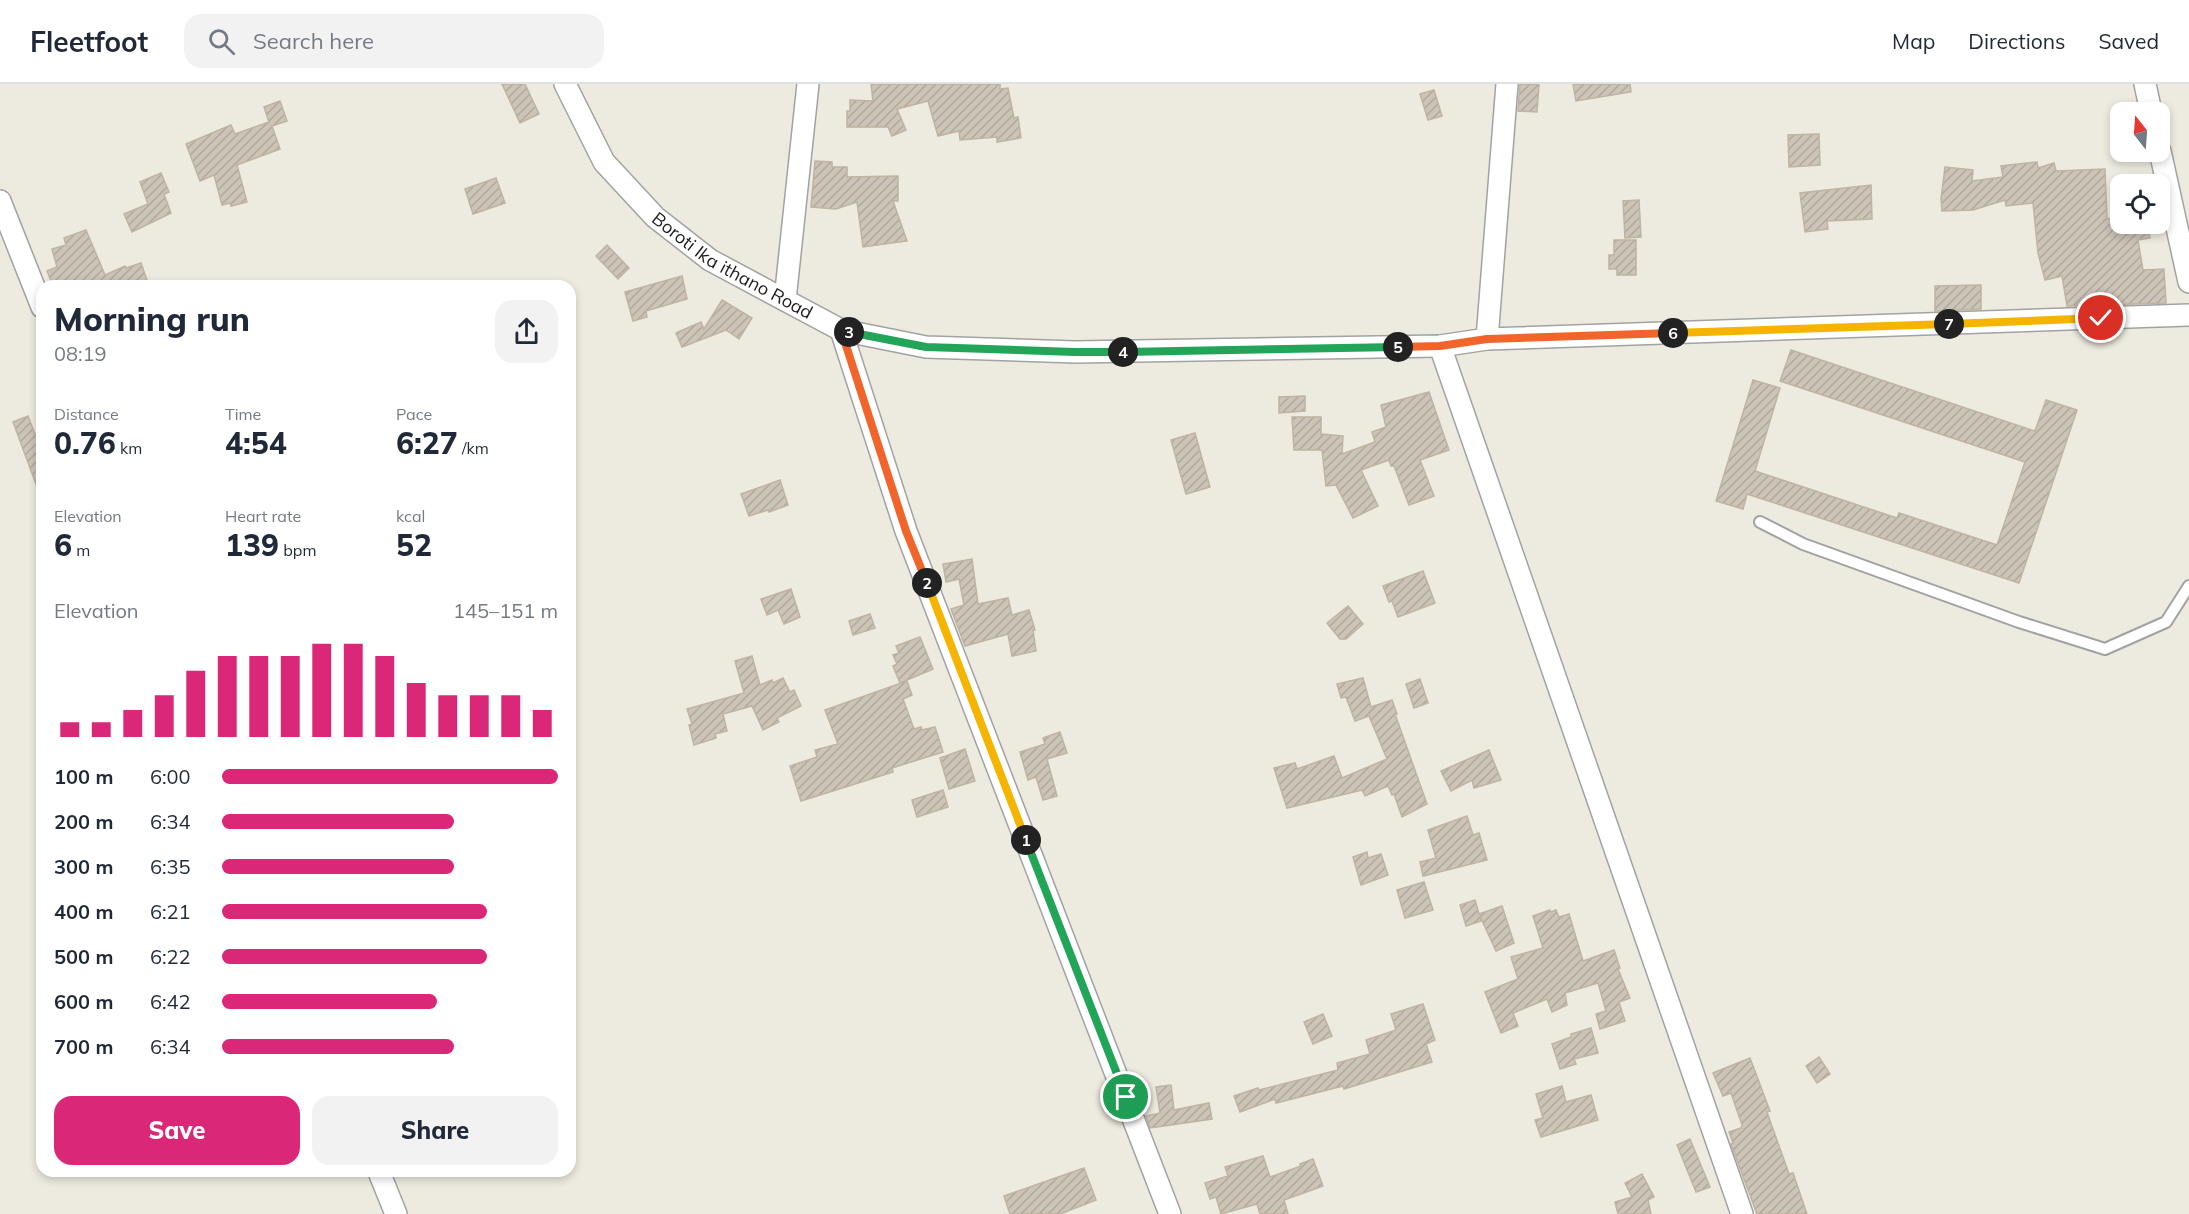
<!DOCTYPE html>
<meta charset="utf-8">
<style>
body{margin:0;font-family:Mulish,sans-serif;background:#f2f2f3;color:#1f2937;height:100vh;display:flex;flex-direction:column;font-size:22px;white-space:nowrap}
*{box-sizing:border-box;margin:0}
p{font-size:20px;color:#747a83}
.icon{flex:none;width:33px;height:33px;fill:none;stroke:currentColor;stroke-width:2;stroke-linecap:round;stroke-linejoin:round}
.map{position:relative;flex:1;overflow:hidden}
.details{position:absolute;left:36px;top:196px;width:540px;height:897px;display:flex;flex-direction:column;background:#fff;border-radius:18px;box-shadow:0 3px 9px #0003}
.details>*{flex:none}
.needle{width:39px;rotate:343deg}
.buttons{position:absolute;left:2110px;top:18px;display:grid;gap:12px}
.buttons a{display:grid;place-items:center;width:60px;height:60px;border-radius:12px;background:#fff;box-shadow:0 3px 9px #0003;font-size:30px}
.pin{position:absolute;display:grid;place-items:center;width:51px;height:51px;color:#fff;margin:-26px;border:3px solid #fff;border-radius:50%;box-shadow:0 2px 6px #0007}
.km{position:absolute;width:30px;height:30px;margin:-15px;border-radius:50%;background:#222;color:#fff;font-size:16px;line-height:30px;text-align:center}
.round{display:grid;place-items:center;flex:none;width:63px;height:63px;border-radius:18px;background:#f2f2f3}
.summary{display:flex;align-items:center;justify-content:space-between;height:102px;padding:0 18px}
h1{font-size:33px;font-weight:800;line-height:45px}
.figures{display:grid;grid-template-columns:repeat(3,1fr);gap:9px;height:102px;padding:6px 18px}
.figures div{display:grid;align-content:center}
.figures b{font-size:30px;font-weight:800}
.figures small{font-size:16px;font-weight:400}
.figures p{font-size:16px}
.chart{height:168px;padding:12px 18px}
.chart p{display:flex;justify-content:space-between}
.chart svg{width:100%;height:108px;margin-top:6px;stroke:#db2777;stroke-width:6}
.action{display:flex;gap:12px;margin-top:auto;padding:12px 18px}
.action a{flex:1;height:69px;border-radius:18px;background:#db2777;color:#fff;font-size:24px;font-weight:800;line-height:69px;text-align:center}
.action a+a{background:#f2f2f3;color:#1f2937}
ul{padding:0 18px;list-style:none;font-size:20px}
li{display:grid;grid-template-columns:96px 72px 1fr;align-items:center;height:45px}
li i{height:15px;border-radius:8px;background:#db2777}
header{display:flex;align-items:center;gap:36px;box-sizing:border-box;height:84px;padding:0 30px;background:#fff;border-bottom:2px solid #e0e1e3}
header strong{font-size:28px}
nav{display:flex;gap:33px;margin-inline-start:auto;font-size:21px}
.search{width:420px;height:54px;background:#f2f2f3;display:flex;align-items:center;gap:15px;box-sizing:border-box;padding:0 21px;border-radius:18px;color:#747a83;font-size:22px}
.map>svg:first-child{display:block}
.building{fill:url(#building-hatch);stroke:#bfb3a1;stroke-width:1.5}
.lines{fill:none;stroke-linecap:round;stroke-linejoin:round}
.lane-casing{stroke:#a2a2a2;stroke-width:14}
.street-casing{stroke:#a2a2a2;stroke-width:24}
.lane{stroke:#fff;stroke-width:10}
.street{stroke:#fff;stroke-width:21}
.split-1-casing{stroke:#fff;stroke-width:12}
.split-2-casing{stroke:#fff;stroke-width:12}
.split-3-casing{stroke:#fff;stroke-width:12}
.split-4-casing{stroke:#fff;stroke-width:12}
.split-5-casing{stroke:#fff;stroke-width:12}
.split-6-casing{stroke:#fff;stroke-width:12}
.split-7-casing{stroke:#fff;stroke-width:12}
.split-8-casing{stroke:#fff;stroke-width:12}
.split-1{stroke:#22a559;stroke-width:8}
.split-2{stroke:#f5b400;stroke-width:8}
.split-3{stroke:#f0652b;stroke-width:8}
.split-4{stroke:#22a559;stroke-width:8}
.split-5{stroke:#22a559;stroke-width:8}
.split-6{stroke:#f0652b;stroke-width:8}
.split-7{stroke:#f5b400;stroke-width:8}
.split-8{stroke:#f5b400;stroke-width:8}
.labels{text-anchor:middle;stroke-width:4.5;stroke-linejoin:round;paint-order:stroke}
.street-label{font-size:18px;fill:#1b1b1b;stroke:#fff}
</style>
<header>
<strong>Fleetfoot</strong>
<div class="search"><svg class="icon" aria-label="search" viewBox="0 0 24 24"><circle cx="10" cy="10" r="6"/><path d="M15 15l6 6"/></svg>Search here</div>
<nav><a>Map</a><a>Directions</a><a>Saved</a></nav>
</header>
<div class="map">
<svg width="2189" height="1130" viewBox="0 0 2189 1130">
<defs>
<pattern id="building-hatch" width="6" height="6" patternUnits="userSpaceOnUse" patternTransform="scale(1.5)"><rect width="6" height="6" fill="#cdc4b8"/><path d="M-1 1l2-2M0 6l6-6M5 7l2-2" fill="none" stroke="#afa89e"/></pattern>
</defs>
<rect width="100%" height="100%" fill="#edeadf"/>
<!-- building -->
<g class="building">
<polygon points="502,0 525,0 539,30 520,39"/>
<polygon points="871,0 1000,0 1000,5 1008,4 1014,34 1018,33 1021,54 997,58 997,53 960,56 959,47 938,52 928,17 897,25 906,46 892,52 888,43 847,43 847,27 850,27 850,16 873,17"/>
<polygon points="1520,0 1539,0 1537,28 1518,27"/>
<polygon points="1573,0 1630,0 1631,8 1576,17"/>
<polygon points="1434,6 1442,32 1428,36 1420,10"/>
<polygon points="280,17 287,37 272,42 280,65 237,81 247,118 231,122 230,119 222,121 214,91 200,97 186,60 231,41 235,50 269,38 264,23"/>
<polygon points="1819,50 1820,81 1789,83 1788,51"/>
<polygon points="815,77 832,78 832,83 847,83 847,93 898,92 898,117 893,117 907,157 863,163 857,118 836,125 811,123"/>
<polygon points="2037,78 2038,84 2054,79 2056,87 2105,85 2107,135 2121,133 2121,140 2147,140 2150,154 2138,156 2143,186 2164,185 2166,219 2067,222 2062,192 2045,196 2038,169 2033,119 2006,122 2005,116 1973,126 1942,127 1941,115 1945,83 1973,86 1972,97 2003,93 2001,82"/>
<polygon points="161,89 169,108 164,110 171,129 132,148 124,130 148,120 140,98"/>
<polygon points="496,94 505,119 473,130 465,105"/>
<polygon points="1871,101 1872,135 1827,137 1828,145 1805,148 1800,109"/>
<polygon points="1639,116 1641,153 1625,154 1623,117"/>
<polygon points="86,146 105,191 125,182 126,184 141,179 149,202 53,202 47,187 57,183 52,165 66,161 64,154"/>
<polygon points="1614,156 1636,156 1636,191 1617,191 1617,185 1609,185 1609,171 1614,171"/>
<polygon points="607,161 629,184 618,195 596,172"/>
<polygon points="682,192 687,215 646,227 647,233 633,237 625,208"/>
<polygon points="1981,201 1981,225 1935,227 1935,202"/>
<polygon points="722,216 752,234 739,255 726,246 682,263 676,249 701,238 704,245"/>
<polygon points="1791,266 2035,347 2046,316 2077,326 2019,499 1747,410 1743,425 1716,417 1753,296 1780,304 1755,387 1897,434 1899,429 1997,461 2025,378 1780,297"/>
<polygon points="1429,308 1449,366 1420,376 1434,412 1409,421 1394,382 1391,382 1389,376 1361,386 1378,422 1353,434 1336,401 1326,402 1322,366 1294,366 1292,333 1321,333 1321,350 1343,352 1342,370 1375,358 1372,348 1386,343 1381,321"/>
<polygon points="1305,312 1305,327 1279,329 1279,313"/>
<polygon points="28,332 42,368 40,411 13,338"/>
<polygon points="1195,349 1210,403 1186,410 1171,356"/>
<polygon points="780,396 788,421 769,428 768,426 749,432 741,410"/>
<polygon points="972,475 978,520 1008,514 1012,531 1029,526 1035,546 1033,546 1036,567 1012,572 1008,550 965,562 951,525 964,521 959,495 946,498 943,480"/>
<polygon points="1423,487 1435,519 1398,533 1392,517 1389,518 1383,502"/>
<polygon points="791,505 800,533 784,540 778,526 767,531 761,515"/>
<polygon points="1348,522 1363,540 1346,555 1340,555 1327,539"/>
<polygon points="870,530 875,544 853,551 849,537"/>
<polygon points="920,553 933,585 900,599 893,582 897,580 893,571 899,569 896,562"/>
<polygon points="752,572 760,601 772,596 773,599 783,594 790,608 794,606 801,622 777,634 779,638 763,646 752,622 723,630 727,647 715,650 716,654 694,661 689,641 692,640 687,625 744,609 735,577"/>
<polygon points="1363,594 1371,623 1392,616 1397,630 1395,630 1427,720 1402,733 1394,710 1392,711 1388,702 1365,712 1362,706 1287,724 1274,684 1295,679 1297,685 1334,672 1342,694 1387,675 1369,632 1355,637 1346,613 1341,614 1337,600"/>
<polygon points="1420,595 1428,619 1414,624 1406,600"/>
<polygon points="907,597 912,611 903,615 914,645 921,643 922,646 935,643 943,668 892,684 893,688 801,717 790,682 817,673 815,666 838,660 825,626"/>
<polygon points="1060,648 1067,669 1047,675 1057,712 1043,716 1036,693 1028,696 1020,668 1045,660 1043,654"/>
<polygon points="965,665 975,697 949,705 940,674"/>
<polygon points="1489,666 1501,696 1474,704 1472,696 1451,707 1441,687"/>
<polygon points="943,706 948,723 917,733 912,716"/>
<polygon points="1467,732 1473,751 1479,749 1487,776 1423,792 1420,778 1436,774 1428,746"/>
<polygon points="1367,768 1368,774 1381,770 1388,791 1361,801 1353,773"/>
<polygon points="1424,798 1433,826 1405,834 1397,806"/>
<polygon points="1475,816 1479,830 1502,822 1514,859 1496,867 1480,832 1481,837 1466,842 1460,821"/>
<polygon points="1550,826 1551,828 1556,826 1559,833 1569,830 1583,877 1614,866 1620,884 1618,885 1630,914 1619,918 1625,937 1600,945 1596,930 1606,927 1598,899 1565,909 1567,921 1552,928 1547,915 1513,929 1518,942 1501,949 1485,908 1518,895 1511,873 1543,864 1533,832"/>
<polygon points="1423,920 1435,956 1426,960 1432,978 1344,1005 1343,1002 1276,1019 1275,1015 1240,1028 1234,1012 1258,1004 1259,1006 1338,986 1337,979 1370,970 1366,956 1396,946 1391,930"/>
<polygon points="1323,930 1332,952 1313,960 1304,938"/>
<polygon points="1591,944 1598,969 1574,975 1576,980 1560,985 1552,960 1571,953 1571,950"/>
<polygon points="1819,973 1830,990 1817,999 1806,982"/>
<polygon points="1750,974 1770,1027 1767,1028 1789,1090 1793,1089 1807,1130 1757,1130 1731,1060 1733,1059 1729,1048 1741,1044 1742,1041 1731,1009 1723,1012 1713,989"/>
<polygon points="1171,1001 1174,1026 1209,1019 1212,1035 1150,1044 1146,1032 1160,1029 1156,1003"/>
<polygon points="1562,1002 1566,1018 1591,1011 1598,1036 1541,1053 1535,1036 1543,1034 1536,1010"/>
<polygon points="1690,1055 1710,1103 1696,1108 1677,1061"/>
<polygon points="1263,1072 1270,1093 1301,1082 1300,1080 1313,1075 1323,1102 1284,1116 1288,1130 1260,1130 1257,1120 1221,1130 1216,1113 1210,1115 1205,1099 1228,1092 1225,1083"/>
<polygon points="1084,1084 1096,1116 1060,1130 1010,1130 1004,1112"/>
<polygon points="1642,1090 1654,1113 1648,1116 1651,1130 1618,1130 1615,1118 1632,1113 1625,1099"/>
</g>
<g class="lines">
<defs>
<polyline id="lane" points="1760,438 1803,460 2019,538 2105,565 2166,538 2189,502"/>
<g id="street">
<path id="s1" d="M565,0l39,78 51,55 55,43 131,70 85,17 149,5 365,-6 47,-7 702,-24"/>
<polyline points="2145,0 2151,28"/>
<polyline points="2160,67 2189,198"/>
<polyline points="0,117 42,223"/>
<polyline points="785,216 808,0"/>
<polyline points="841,246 906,447 1170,1130"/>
<polyline points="1487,255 1507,0"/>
<polyline points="1440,262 1742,1130"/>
<polyline points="379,1088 396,1130"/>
</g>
</defs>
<!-- lane casing -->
<use href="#lane" class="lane-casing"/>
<!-- street casing -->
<use href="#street" class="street-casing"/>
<!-- lane -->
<use href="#lane" class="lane"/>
<!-- street -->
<use href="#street" class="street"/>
</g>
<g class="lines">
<defs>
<polyline id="split-1" points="1026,756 1126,1013"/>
<polyline id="split-2" points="927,499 1026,756"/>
<polyline id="split-3" points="849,248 841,246 906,447 927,499"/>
<polyline id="split-4" points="849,248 926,263 1075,268 1123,268"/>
<polyline id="split-5" points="1123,268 1398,263"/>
<polyline id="split-6" points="1398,263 1440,262 1487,255 1673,249"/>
<polyline id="split-7" points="1673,249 1949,240"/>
<polyline id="split-8" points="1949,240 2101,234"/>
</defs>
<!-- split-1 casing -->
<use href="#split-1" class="split-1-casing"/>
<!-- split-2 casing -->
<use href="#split-2" class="split-2-casing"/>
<!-- split-3 casing -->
<use href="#split-3" class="split-3-casing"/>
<!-- split-4 casing -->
<use href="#split-4" class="split-4-casing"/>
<!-- split-5 casing -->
<use href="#split-5" class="split-5-casing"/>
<!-- split-6 casing -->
<use href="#split-6" class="split-6-casing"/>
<!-- split-7 casing -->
<use href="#split-7" class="split-7-casing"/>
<!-- split-8 casing -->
<use href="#split-8" class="split-8-casing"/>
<!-- split-1 -->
<use href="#split-1" class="split-1"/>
<!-- split-2 -->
<use href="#split-2" class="split-2"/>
<!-- split-3 -->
<use href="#split-3" class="split-3"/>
<!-- split-4 -->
<use href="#split-4" class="split-4"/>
<!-- split-5 -->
<use href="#split-5" class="split-5"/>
<!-- split-6 -->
<use href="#split-6" class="split-6"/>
<!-- split-7 -->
<use href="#split-7" class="split-7"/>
<!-- split-8 -->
<use href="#split-8" class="split-8"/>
</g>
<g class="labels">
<!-- street labels -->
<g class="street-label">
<text dy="6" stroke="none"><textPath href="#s1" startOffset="254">Boroti Ika ithano Road</textPath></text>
</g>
</g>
</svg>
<div class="buttons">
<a><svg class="needle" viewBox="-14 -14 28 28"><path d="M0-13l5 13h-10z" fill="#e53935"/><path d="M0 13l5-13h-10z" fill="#747a83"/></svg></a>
<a><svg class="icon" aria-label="locate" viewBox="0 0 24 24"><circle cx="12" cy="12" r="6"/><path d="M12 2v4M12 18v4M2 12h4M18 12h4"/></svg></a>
</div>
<div class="pin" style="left:1126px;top:1013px;background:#1e9e55"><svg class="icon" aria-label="arrive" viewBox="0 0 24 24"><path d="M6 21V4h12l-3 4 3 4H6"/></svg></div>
<div class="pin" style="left:2101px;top:234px;background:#d93025"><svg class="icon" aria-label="check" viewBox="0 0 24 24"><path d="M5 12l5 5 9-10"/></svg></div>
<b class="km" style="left:1026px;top:756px">1</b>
<b class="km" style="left:927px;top:499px">2</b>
<b class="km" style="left:849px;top:248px">3</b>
<b class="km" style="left:1123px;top:268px">4</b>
<b class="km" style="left:1398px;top:263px">5</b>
<b class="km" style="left:1673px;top:249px">6</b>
<b class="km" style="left:1949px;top:240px">7</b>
<section class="details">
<div class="summary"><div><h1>Morning run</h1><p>08:19</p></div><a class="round"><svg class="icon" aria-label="share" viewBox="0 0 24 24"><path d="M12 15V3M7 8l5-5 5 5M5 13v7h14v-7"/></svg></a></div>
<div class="figures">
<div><p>Distance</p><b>0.76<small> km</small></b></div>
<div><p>Time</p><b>4:54</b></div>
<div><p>Pace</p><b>6:27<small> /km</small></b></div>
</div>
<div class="figures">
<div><p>Elevation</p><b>6<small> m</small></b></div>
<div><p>Heart rate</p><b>139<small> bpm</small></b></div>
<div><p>kcal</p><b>52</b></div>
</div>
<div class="chart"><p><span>Elevation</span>145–151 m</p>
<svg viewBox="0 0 160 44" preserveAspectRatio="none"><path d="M5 44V38M15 44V38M25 44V33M35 44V27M45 44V17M55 44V11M65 44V11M75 44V11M85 44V6M95 44V6M105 44V11M115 44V22M125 44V27M135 44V27M145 44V27M155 44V33"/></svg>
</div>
<ul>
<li><b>100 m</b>6:00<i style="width:100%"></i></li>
<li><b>200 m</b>6:34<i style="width:69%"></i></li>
<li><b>300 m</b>6:35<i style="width:69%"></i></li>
<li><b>400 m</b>6:21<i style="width:79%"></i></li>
<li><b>500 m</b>6:22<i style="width:79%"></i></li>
<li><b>600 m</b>6:42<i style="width:64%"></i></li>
<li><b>700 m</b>6:34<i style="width:69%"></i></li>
</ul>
<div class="action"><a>Save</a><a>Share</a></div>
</section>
</div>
